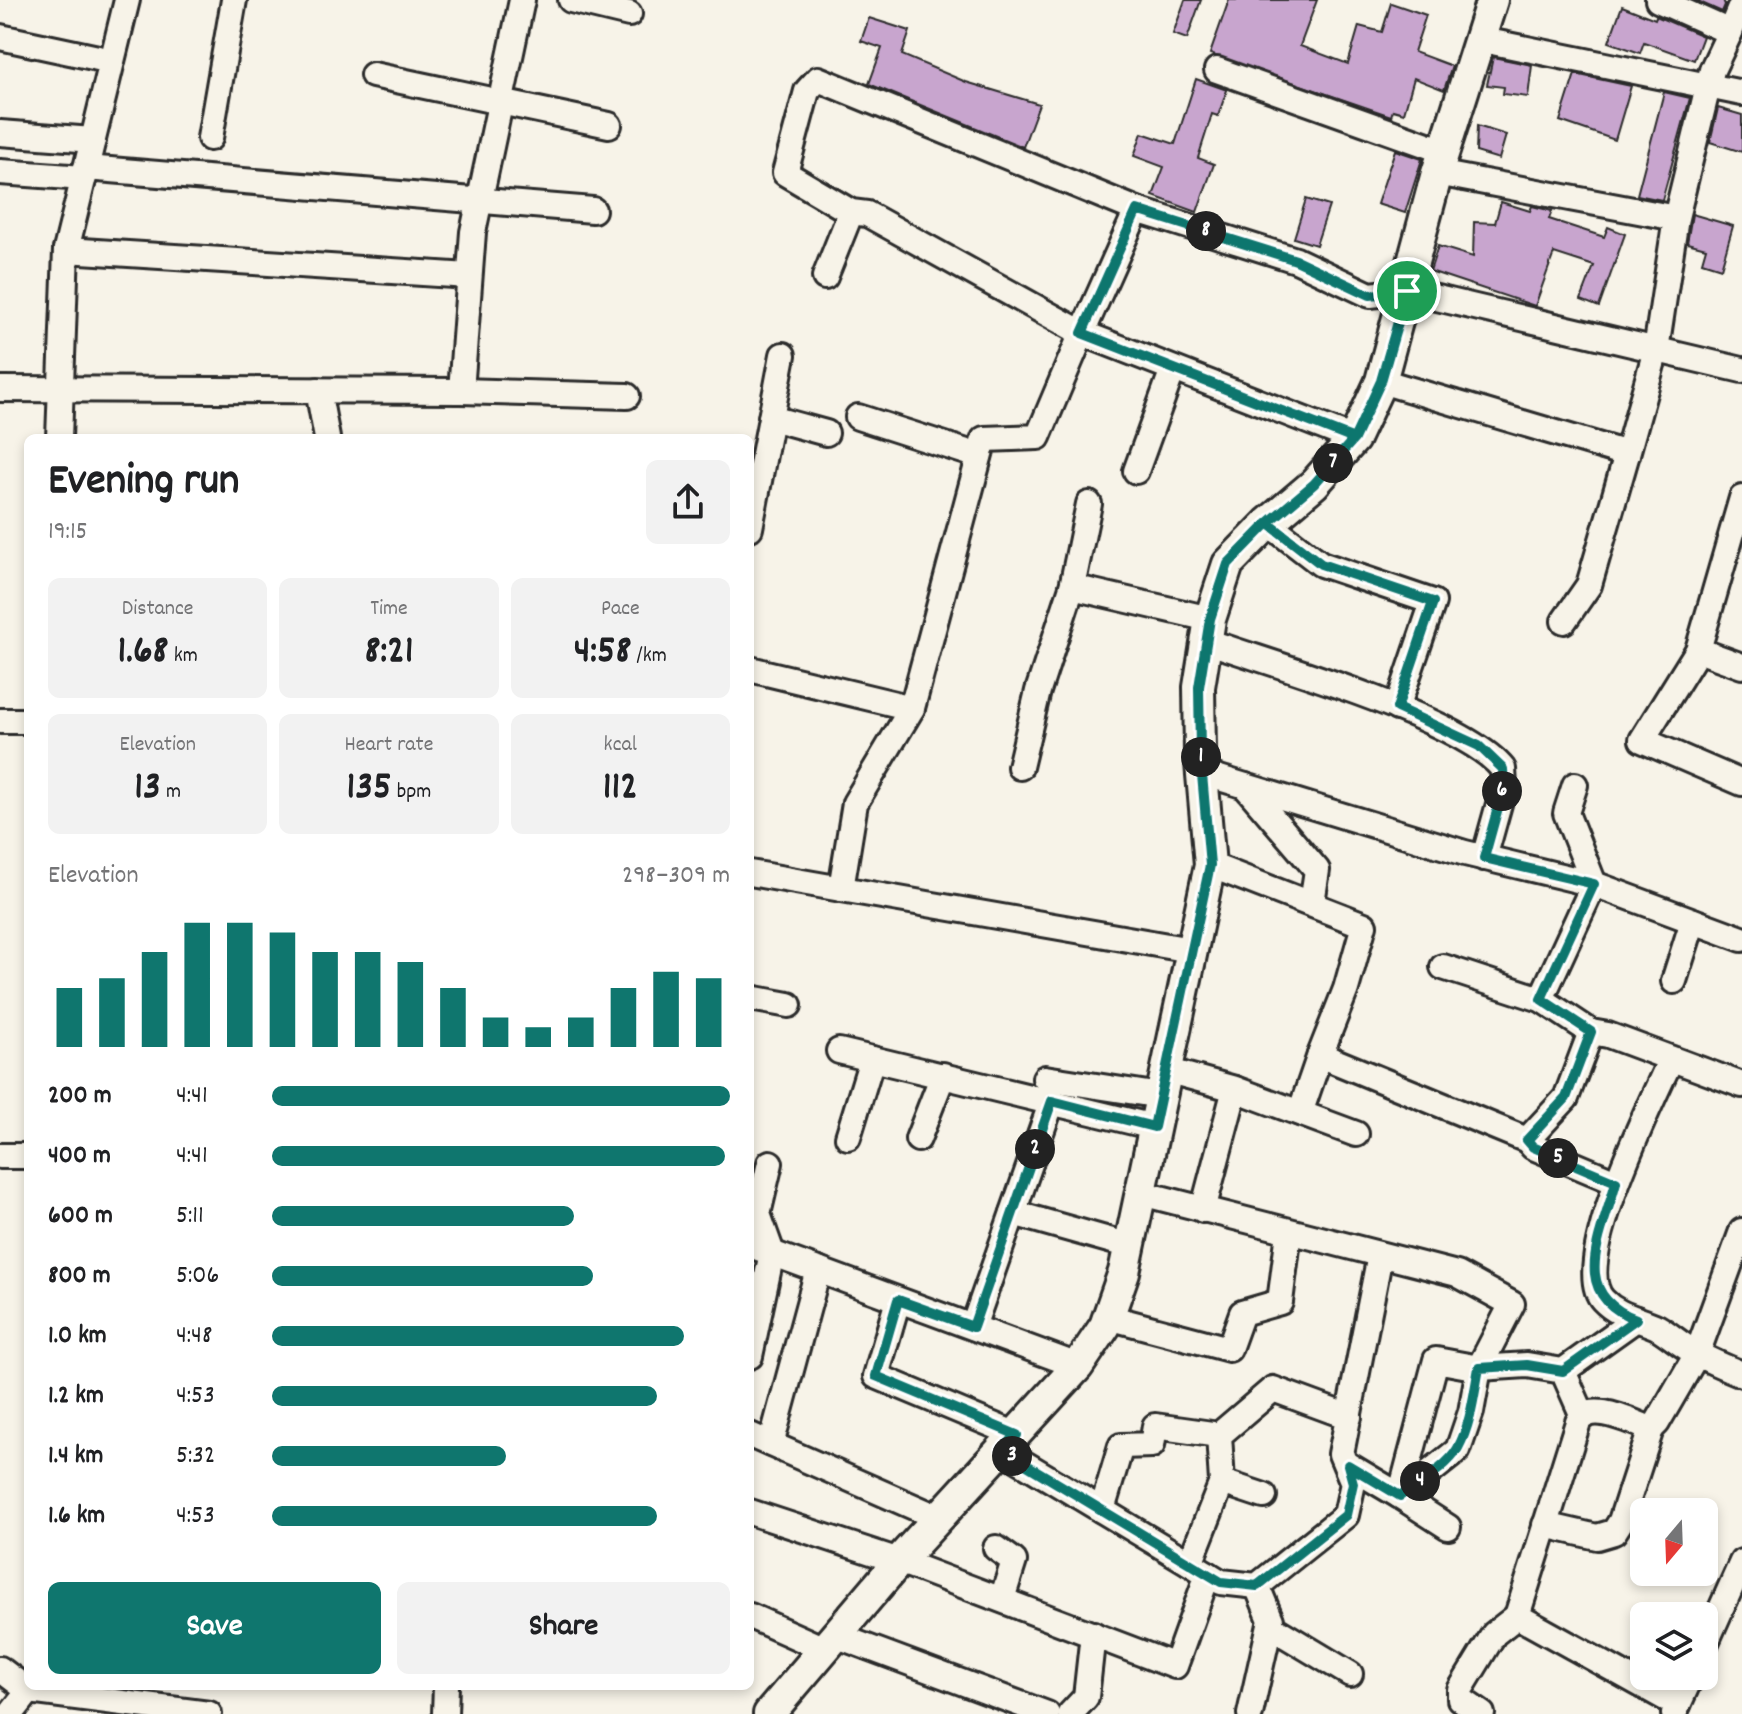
<!DOCTYPE html>
<meta charset="utf-8">
<style>
body{margin:0;font-family:Dekko,sans-serif;background:#f2f2f2;color:#202124;height:100vh;display:flex;flex-direction:column;font-size:30px;white-space:nowrap}
*{box-sizing:border-box;margin:0}
p{font-size:26px;color:#757577}
.icon{flex:none;width:44px;height:44px;fill:none;stroke:currentColor;stroke-width:2;stroke-linecap:round;stroke-linejoin:round}
.map{position:relative;flex:1;overflow:hidden}
.side{position:absolute;left:24px;top:434px;width:730px;height:1256px;display:flex;flex-direction:column;background:#fff;border-radius:12px;box-shadow:0 4px 12px #0003}
.side>*{flex:none}
.needle{width:52px;rotate:199deg}
.buttons{position:absolute;left:1630px;top:1498px;display:grid;gap:16px}
.buttons a{display:grid;place-items:center;width:88px;height:88px;border-radius:12px;background:#fff;box-shadow:0 4px 12px #0003;font-size:40px}
.pin{position:absolute;display:grid;place-items:center;width:68px;height:68px;color:#fff;margin:-34px;border:4px solid #fff;border-radius:50%;box-shadow:0 2px 8px #0007}
.km{position:absolute;width:40px;height:40px;margin:-20px;border-radius:50%;background:#222;color:#fff;font-size:22px;line-height:40px;text-align:center}
.round{display:grid;place-items:center;flex:none;width:84px;height:84px;border-radius:12px;background:#f2f2f2}
.summary{display:flex;align-items:center;justify-content:space-between;height:136px;padding:0 24px}
h1{font-size:44px;font-weight:700;line-height:60px}
.stats{display:grid;grid-template-columns:repeat(3,1fr);gap:12px;height:136px;padding:8px 24px}
.stats div{display:grid;align-content:center;border-radius:12px;background:#f2f2f2;text-align:center}
.stats b{font-size:40px;font-weight:700}
.stats small{font-size:22px;font-weight:400}
.stats p{font-size:22px}
.chart{height:224px;padding:16px 24px}
.chart p{display:flex;justify-content:space-between}
.chart svg{width:100%;height:144px;margin-top:8px;stroke:#0f766e;stroke-width:6}
.action{display:flex;gap:16px;margin-top:auto;padding:16px 24px}
.action a{flex:1;height:92px;border-radius:12px;background:#0f766e;color:#fff;font-size:32px;font-weight:700;line-height:92px;text-align:center}
.action a+a{background:#f2f2f2;color:#202124}
ul{padding:0 24px;list-style:none;font-size:26px}
li{display:grid;grid-template-columns:128px 96px 1fr;align-items:center;height:60px}
li i{height:20px;border-radius:10px;background:#0f766e}
.map>svg:first-child{display:block}
.building{fill:#c8a5ce;stroke:#2b2b2b;stroke-width:2}
.lines{fill:none;stroke-linecap:round;stroke-linejoin:round}
.minor-casing{stroke:#2b2b2b;stroke-width:30}
.major-casing{stroke:#2b2b2b;stroke-width:36}
.minor{stroke:#f7f3e8;stroke-width:24}
.major{stroke:#f7f3e8;stroke-width:30}
.route-casing{stroke:#fff;stroke-width:16}
.route{stroke:#0f766e;stroke-width:10}
</style>
<div class="map">
<svg width="1742" height="1714" viewBox="0 0 1742 1714">
<rect width="100%" height="100%" fill="#f7f3e8"/>
<filter id="ink" filterUnits="userSpaceOnUse"><feTurbulence type="fractalNoise" baseFrequency=".0125" numOctaves="2"/><feDisplacementMap in="SourceGraphic" scale="16" xChannelSelector="R" yChannelSelector="G"/><feConvolveMatrix kernelMatrix="1 2 1 2 8 2 1 2 1" color-interpolation-filters="sRGB"/></filter>
<g filter="url(#ink)">
<!-- building -->
<g class="building">
<polygon points="1185,0 1201,0 1187,39 1173,34"/>
<polygon points="1229,0 1317,0 1300,46 1348,64 1359,26 1382,32 1391,3 1426,15 1414,52 1452,66 1444,90 1414,78 1404,113 1393,110 1391,116 1210,54"/>
<polygon points="1695,0 1723,0 1725,5 1722,12"/>
<polygon points="1622,6 1655,19 1656,16 1703,36 1694,60 1644,42 1640,53 1609,42"/>
<polygon points="869,18 910,31 902,55 966,82 1039,104 1023,147 869,84 882,48 861,41"/>
<polygon points="1493,57 1532,65 1528,97 1503,94 1504,87 1487,85"/>
<polygon points="1575,74 1631,86 1615,140 1560,121"/>
<polygon points="1196,79 1227,90 1218,116 1212,114 1198,158 1214,164 1197,212 1153,196 1164,167 1134,156 1142,133 1175,144"/>
<polygon points="1664,92 1690,98 1662,200 1637,195"/>
<polygon points="1718,108 1742,115 1742,152 1710,142"/>
<polygon points="1477,126 1506,135 1499,159 1476,152"/>
<polygon points="1395,150 1422,159 1405,213 1377,204"/>
<polygon points="1306,199 1329,206 1316,245 1294,238"/>
<polygon points="1501,202 1530,211 1532,206 1552,211 1549,219 1604,237 1608,227 1625,234 1599,307 1581,300 1594,266 1554,253 1535,306 1430,271 1438,246 1473,257 1474,222 1495,223"/>
<polygon points="1692,214 1733,226 1721,268 1702,262 1706,248 1687,243"/>
</g>
<g class="lines">
<defs>
<g id="minor">
<polyline points="571,0 629,14"/>
<polyline points="1730,32 1742,3"/>
<polyline points="0,37 112,61"/>
<polyline points="1478,39 1742,93"/>
<polyline points="1217,70 1444,151"/>
<polyline points="373,75 609,125"/>
<polygon points="818,79 1137,210 1082,333 867,214 851,212 785,173 807,91"/>
<polyline points="0,133 93,140"/>
<polyline points="210,138 234,0"/>
<polyline points="86,168 593,210"/>
<polyline points="0,172 84,178"/>
<polyline points="1437,173 1676,218"/>
<polyline points="1137,210 1296,260 1370,295 1407,291 1742,370"/>
<polyline points="66,250 469,276"/>
<polyline points="825,277 851,212"/>
<polyline points="1381,381 1627,454"/>
<polyline points="0,389 461,391 627,396"/>
<polyline points="318,390 327,438"/>
<polyline points="461,391 473,232 522,0"/>
<polyline points="858,417 979,456"/>
<polyline points="771,418 826,433"/>
<polyline points="59,438 66,250 127,0"/>
<polyline points="1136,471 1173,369"/>
<polyline points="1742,498 1698,650 1742,666"/>
<polyline points="1268,523 1321,564 1433,602 1397,708"/>
<polyline points="750,528 783,355"/>
<polyline points="1072,587 1210,619"/>
<polyline points="1564,621 1589,585 1627,454 1656,350 1676,218 1712,70 1730,32 1658,0"/>
<path d="M1207,641c67,24 256,77 296,128l1,17 -20,72"/>
<polyline points="1698,650 1642,740 1742,783"/>
<polyline points="750,669 912,708"/>
<polyline points="0,721 28,721"/>
<polyline points="1020,767 1038,691 1072,587 1089,504"/>
<polyline points="1203,773 1465,853 1594,884 1742,939"/>
<polyline points="1245,786 1317,870 1312,903"/>
<polyline points="1210,865 1364,925 1346,989 1320,1055 1527,1140 1533,1147 1616,1182"/>
<polyline points="750,873 1191,950"/>
<polyline points="841,889 855,803 912,708 984,439 1038,437 1082,333 1354,439"/>
<polyline points="1443,967 1541,999 1591,1032 1608,1035 1742,1085"/>
<polyline points="1674,981 1693,921"/>
<polyline points="750,998 789,1005"/>
<polyline points="1541,999 1594,884 1566,813 1575,785"/>
<polyline points="839,1051 1154,1127"/>
<path d="M1670,1061c-19,42 -100,204 -67,239 15,16 35,18 54,27 14,8 26,20 41,27 14,8 29,14 44,20"/>
<polyline points="1166,1070 1235,1089 1356,1134"/>
<polyline points="1045,1078 1161,1096"/>
<polyline points="1300,1113 1320,1055"/>
<polyline points="848,1137 872,1059"/>
<polyline points="918,1139 943,1075"/>
<polyline points="1527,1140 1566,1098 1591,1032"/>
<polyline points="0,1156 28,1156"/>
<polyline points="1141,1193 1457,1274 1512,1304 1479,1368 1471,1412 1458,1450 1400,1496 1448,1527"/>
<polyline points="1203,1210 1235,1089"/>
<polyline points="1013,1213 1130,1246"/>
<polyline points="750,1245 1078,1366"/>
<polyline points="898,1300 876,1376 1017,1435"/>
<polyline points="1108,1317 1229,1349 1242,1313 1280,1302 1289,1232"/>
<polyline points="973,1327 1052,1101"/>
<polyline points="750,1356 772,1253 758,1214 770,1163"/>
<polyline points="1563,1371 1582,1414"/>
<polyline points="750,1435 939,1518"/>
<polyline points="771,1444 818,1270"/>
<polyline points="1002,1450 1221,1582 1257,1586 1346,1515 1353,1483 1341,1454 1380,1255"/>
<polyline points="1348,1465 1400,1496 1436,1360 1479,1368 1527,1365 1563,1371 1636,1319"/>
<polyline points="1222,1482 1264,1496"/>
<polyline points="1102,1510 1121,1446 1152,1445 1155,1426 1219,1435"/>
<polyline points="750,1512 899,1561 1175,1666 1208,1574"/>
<polyline points="1545,1525 1597,1537 1614,1532 1621,1521 1651,1429"/>
<polyline points="996,1548 1014,1561 1002,1599"/>
<polyline points="1190,1563 1222,1482 1219,1435 1273,1389 1349,1417"/>
<polyline points="750,1616 824,1649"/>
<path d="M1517,1616l61,-194c13,-22 53,0 73,7l6,-6 40,-69 45,-123"/>
<polyline points="1270,1626 1350,1674"/>
<polyline points="835,1635 1047,1714"/>
<polyline points="1704,1647 1742,1562"/>
<polyline points="0,1669 29,1691 209,1714"/>
<polyline points="11,1714 29,1691"/>
<polyline points="445,1714 446,1686"/>
<polyline points="1070,1714 1086,1697 1093,1634"/>
<polyline points="1250,1714 1271,1620 1257,1586"/>
<polyline points="1482,1714 1460,1699 1460,1690 1494,1634 1517,1616 1678,1705"/>
<polyline points="1674,1714 1691,1676"/>
</g>
<polyline id="major" points="769,1714 899,1561 1078,1366 1105,1326 1124,1272 1210,865 1200,752 1199,687 1210,619 1228,564 1268,523 1314,484 1354,439 1381,381 1437,173 1492,0"/>
</defs>
<!-- minor casing -->
<use href="#minor" class="minor-casing"/>
<!-- major casing -->
<use href="#major" class="major-casing"/>
<!-- minor -->
<use href="#minor" class="minor"/>
<!-- major -->
<use href="#major" class="major"/>
</g>
</g>
<g class="lines" filter="url(#ink)">
<defs>
<path id="route" d="M1407,291l-26,90 -27,58 -40,45 -46,39 -40,41 -18,55 -11,68 1,65 10,113 -56,262 -102,-26 -79,226 -75,-27 -22,76 141,59 -15,15 219,132 36,4 89,-71 7,-32 -5,-18 52,31c18,-13 48,-29 58,-48 13,-24 16,-54 21,-80l48,-3 36,6 73,-52c-69,-26 -34,-83 -20,-137l-83,-35 -6,-7 39,-42 25,-66 -50,-33 53,-115 -110,-26 20,-72 -1,-17 -24,-23 -82,-38 36,-106 -112,-38 -53,-41 46,-39 40,-45 -272,-106 55,-123 159,50 74,35 37,-4"/>
</defs>
<!-- route casing -->
<use href="#route" class="route-casing"/>
<!-- route -->
<use href="#route" class="route"/>
</g>
</svg>
<div class="buttons">
<a><svg class="needle" viewBox="-14 -14 28 28"><path d="M0-13l5 13h-10z" fill="#e53935"/><path d="M0 13l5-13h-10z" fill="#757577"/></svg></a>
<a><svg class="icon" aria-label="layers" viewBox="0 0 24 24"><path d="M12 4l9 5-9 5-9-5zM3 14l9 5 9-5"/></svg></a>
</div>
<div class="pin" style="left:1407px;top:291px;background:#1e9e55"><svg class="icon" aria-label="arrive" viewBox="0 0 24 24"><path d="M6 21V4h12l-3 4 3 4H6"/></svg></div>
<b class="km" style="left:1201px;top:757px">1</b>
<b class="km" style="left:1035px;top:1149px">2</b>
<b class="km" style="left:1012px;top:1456px">3</b>
<b class="km" style="left:1420px;top:1481px">4</b>
<b class="km" style="left:1558px;top:1158px">5</b>
<b class="km" style="left:1502px;top:791px">6</b>
<b class="km" style="left:1333px;top:463px">7</b>
<b class="km" style="left:1206px;top:231px">8</b>
<section class="side">
<div class="summary"><div><h1>Evening run</h1><p>19:15</p></div><a class="round"><svg class="icon" aria-label="share" viewBox="0 0 24 24"><path d="M12 15V3M7 8l5-5 5 5M5 13v7h14v-7"/></svg></a></div>
<div class="stats">
<div><p>Distance</p><b>1.68<small> km</small></b></div>
<div><p>Time</p><b>8:21</b></div>
<div><p>Pace</p><b>4:58<small> /km</small></b></div>
</div>
<div class="stats">
<div><p>Elevation</p><b>13<small> m</small></b></div>
<div><p>Heart rate</p><b>135<small> bpm</small></b></div>
<div><p>kcal</p><b>112</b></div>
</div>
<div class="chart"><p><span>Elevation</span>298–309 m</p>
<svg viewBox="0 0 160 44" preserveAspectRatio="none"><path d="M5 44V26M15 44V23M25 44V15M35 44V6M45 44V6M55 44V9M65 44V15M75 44V15M85 44V18M95 44V26M105 44V35M115 44V38M125 44V35M135 44V26M145 44V21M155 44V23"/></svg>
</div>
<ul>
<li><b>200 m</b>4:41<i style="width:100%"></i></li>
<li><b>400 m</b>4:41<i style="width:99%"></i></li>
<li><b>600 m</b>5:11<i style="width:66%"></i></li>
<li><b>800 m</b>5:06<i style="width:70%"></i></li>
<li><b>1.0 km</b>4:48<i style="width:90%"></i></li>
<li><b>1.2 km</b>4:53<i style="width:84%"></i></li>
<li><b>1.4 km</b>5:32<i style="width:51%"></i></li>
<li><b>1.6 km</b>4:53<i style="width:84%"></i></li>
</ul>
<div class="action"><a>Save</a><a>Share</a></div>
</section>
</div>
